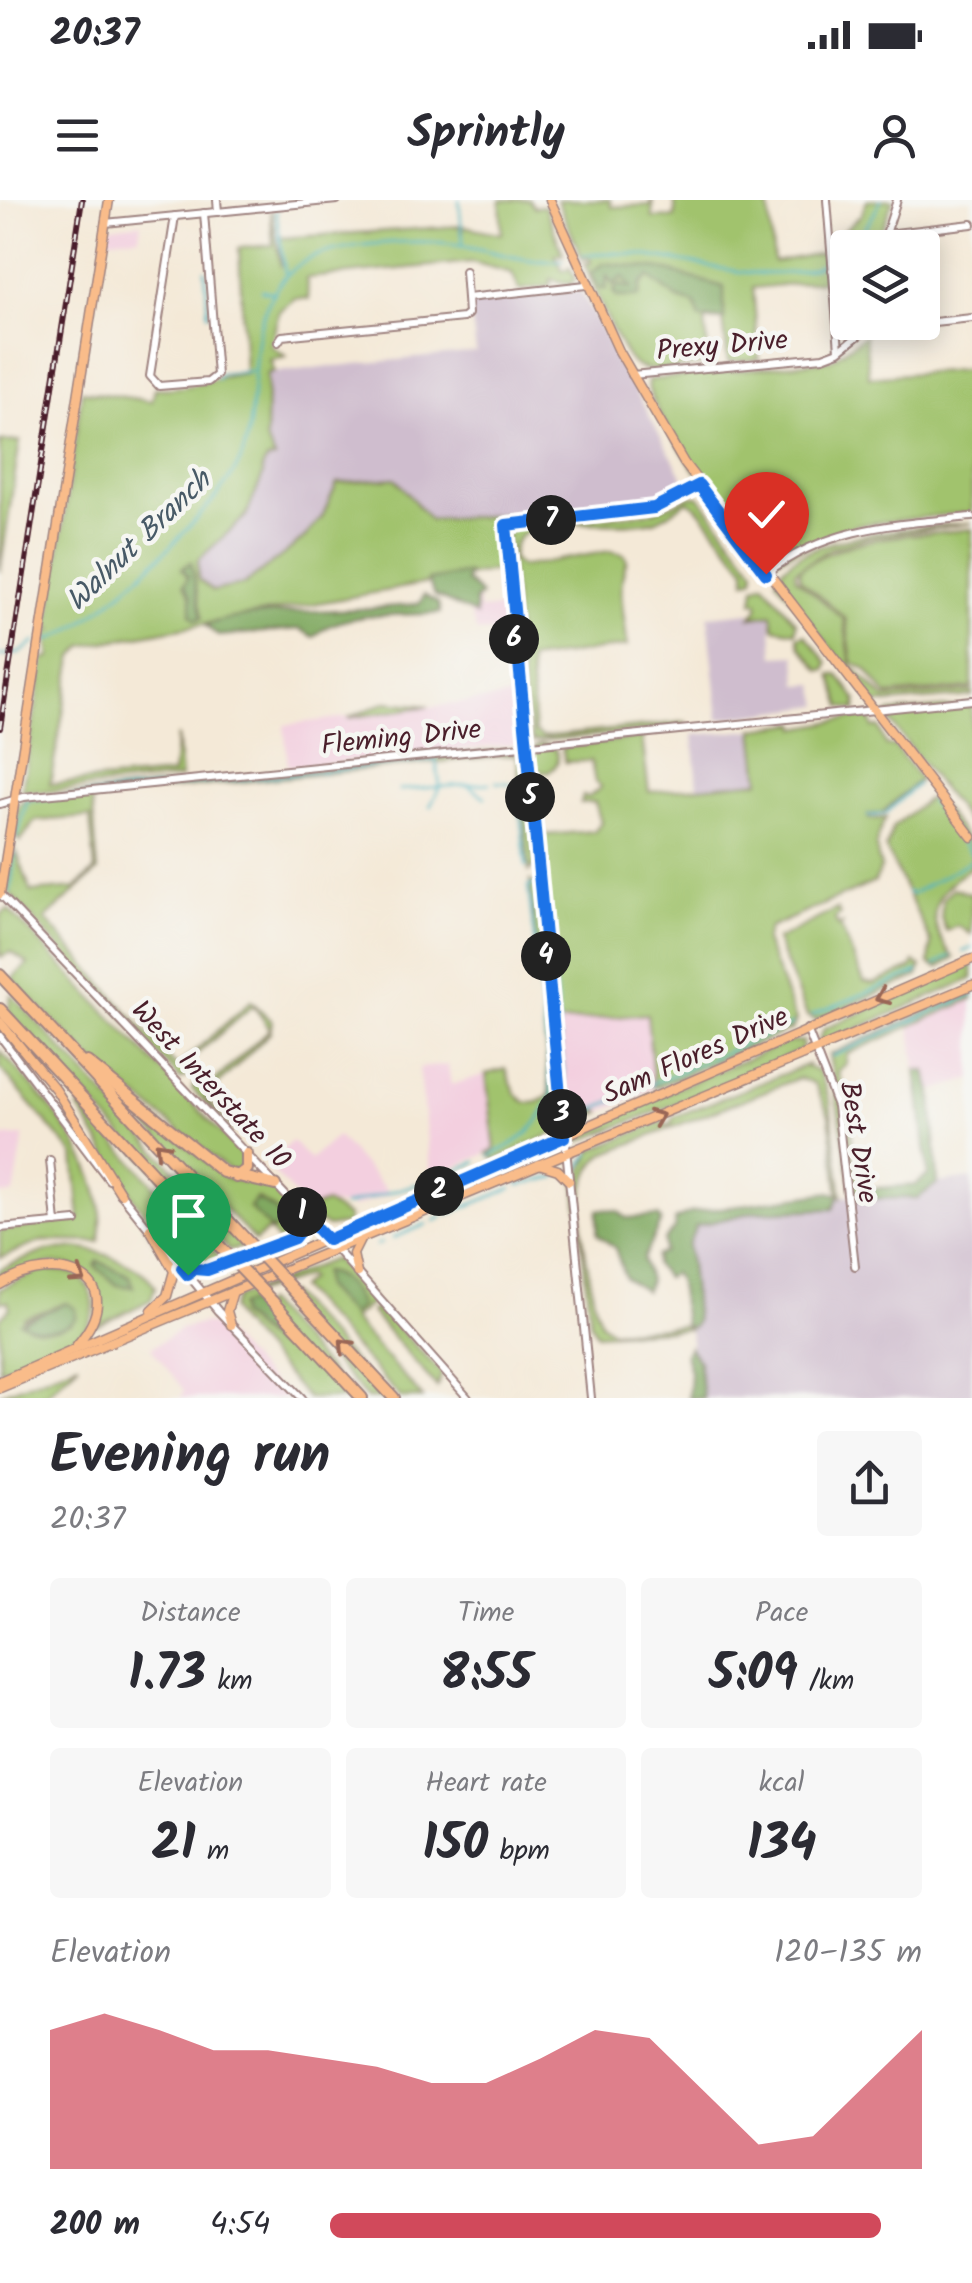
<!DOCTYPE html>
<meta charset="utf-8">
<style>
body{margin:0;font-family:Kalam,sans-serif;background:#f7f7f7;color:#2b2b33;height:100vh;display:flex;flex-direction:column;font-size:38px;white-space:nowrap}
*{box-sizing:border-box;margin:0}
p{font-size:32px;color:#7c7c81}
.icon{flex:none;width:55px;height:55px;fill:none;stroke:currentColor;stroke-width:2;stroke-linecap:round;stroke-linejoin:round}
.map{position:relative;height:1198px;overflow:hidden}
.drawer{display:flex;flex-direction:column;background:#fff;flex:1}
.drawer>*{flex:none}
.tools{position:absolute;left:830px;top:30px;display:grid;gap:20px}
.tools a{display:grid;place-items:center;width:110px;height:110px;border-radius:10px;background:#fff;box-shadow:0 5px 25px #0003;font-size:50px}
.pin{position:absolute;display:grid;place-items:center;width:85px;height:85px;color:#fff;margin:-102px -42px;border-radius:50% 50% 50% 0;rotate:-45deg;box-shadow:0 0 10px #0007}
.pin .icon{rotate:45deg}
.km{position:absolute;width:50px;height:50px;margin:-25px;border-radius:50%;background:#222;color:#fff;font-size:28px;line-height:50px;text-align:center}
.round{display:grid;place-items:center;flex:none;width:105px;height:105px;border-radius:10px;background:#f7f7f7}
.head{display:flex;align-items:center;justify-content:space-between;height:170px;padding:0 50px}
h1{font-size:55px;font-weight:700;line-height:75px}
.stats{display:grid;grid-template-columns:repeat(3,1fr);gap:15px;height:170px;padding:10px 50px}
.stats div{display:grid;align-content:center;border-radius:10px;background:#f7f7f7;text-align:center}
.stats b{font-size:50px;font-weight:700}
.stats small{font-size:28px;font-weight:400}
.stats p{font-size:28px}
.chart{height:280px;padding:20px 50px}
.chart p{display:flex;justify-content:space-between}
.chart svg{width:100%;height:180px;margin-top:10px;fill:#d1495b;opacity:.7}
ul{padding:0 50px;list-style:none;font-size:32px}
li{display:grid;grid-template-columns:160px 120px 1fr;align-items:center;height:75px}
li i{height:25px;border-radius:12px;background:#d1495b}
.status{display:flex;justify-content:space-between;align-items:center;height:70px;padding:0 50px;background:#fff;direction:ltr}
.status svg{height:28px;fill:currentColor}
header{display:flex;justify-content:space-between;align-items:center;height:130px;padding:0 50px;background:#fff;font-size:45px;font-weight:700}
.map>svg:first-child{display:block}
.built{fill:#f3cfdf}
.industrial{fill:#cfbdce}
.green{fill:#a1c36d;stroke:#76714c;stroke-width:2.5;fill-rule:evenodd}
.forest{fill:#80a960;stroke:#656446;stroke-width:2.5}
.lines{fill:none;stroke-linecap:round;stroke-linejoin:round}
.stream{stroke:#45b3c1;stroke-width:2.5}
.minor-casing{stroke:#9f8481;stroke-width:10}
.major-casing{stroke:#9f8481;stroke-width:11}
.highway-casing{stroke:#9f8481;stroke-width:14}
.minor{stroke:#fff;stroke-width:6}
.major{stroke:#f9bc8a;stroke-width:8}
.highway{stroke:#f9bc8a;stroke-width:10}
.rail-casing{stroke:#4a1f2b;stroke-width:6}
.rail{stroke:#f6f6f2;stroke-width:2.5;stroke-dasharray:8;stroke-linecap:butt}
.highway-bridge-casing{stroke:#9f8481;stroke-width:14;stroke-linecap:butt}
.highway-bridge{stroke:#f9bc8a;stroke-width:10}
.oneway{stroke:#996656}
.route-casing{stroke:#fff;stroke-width:20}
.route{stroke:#1a73e8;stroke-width:12}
.labels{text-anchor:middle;stroke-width:9;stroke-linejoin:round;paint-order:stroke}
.street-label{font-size:28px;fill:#4a1f2b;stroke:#f6f6f2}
.water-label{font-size:30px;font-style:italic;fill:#485a67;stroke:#f6f6f2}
</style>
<div class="status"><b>20:37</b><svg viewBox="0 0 49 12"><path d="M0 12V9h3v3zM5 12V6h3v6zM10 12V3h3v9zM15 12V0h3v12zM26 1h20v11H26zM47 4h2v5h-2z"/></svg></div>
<header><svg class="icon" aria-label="menu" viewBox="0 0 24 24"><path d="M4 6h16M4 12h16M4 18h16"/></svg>Sprintly<svg class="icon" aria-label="person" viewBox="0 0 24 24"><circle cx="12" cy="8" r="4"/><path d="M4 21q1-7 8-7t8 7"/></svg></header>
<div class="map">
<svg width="972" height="1198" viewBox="0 0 972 1198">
<rect width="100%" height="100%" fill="#f6f6f2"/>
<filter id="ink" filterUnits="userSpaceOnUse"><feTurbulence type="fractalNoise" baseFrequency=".01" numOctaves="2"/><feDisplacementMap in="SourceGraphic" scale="20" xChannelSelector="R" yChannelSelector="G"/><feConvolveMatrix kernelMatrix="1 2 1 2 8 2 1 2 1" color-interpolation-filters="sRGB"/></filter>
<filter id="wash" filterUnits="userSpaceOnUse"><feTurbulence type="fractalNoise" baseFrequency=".0048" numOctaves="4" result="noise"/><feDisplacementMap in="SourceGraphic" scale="40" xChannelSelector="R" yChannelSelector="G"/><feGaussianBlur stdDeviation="2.25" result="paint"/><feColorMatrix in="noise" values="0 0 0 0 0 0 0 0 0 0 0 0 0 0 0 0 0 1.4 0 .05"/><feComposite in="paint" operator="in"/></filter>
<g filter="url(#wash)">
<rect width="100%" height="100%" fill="#f4e9d7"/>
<!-- built -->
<g class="built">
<polygon points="141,23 139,37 107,39 109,27"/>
<polygon points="428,380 465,396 478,395 479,410 509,407 511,433 477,432 469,411 434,395"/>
<polygon points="517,496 519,544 288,567 284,525"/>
<polygon points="972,799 972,879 932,891 916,870 911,826"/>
<polygon points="647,814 654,888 601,912 563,893 555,823"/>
<polygon points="448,865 451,885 486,874 495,950 431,977 419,868"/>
<polygon points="24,936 14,994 0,995 0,937"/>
<polygon points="337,936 390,994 353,1008 326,1003 309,1010 267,965 292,941 310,960"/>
<polygon points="204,1123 218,1127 286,1198 180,1198 184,1190 151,1148 181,1129"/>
</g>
<!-- industrial -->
<g class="industrial">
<polygon points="576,90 581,92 689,288 656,305 504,320 505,369 199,423 187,362 266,240 267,173 476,152 470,104 474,100"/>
<polygon points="750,412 752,417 771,414 774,456 796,455 798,485 815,484 820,505 719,519 708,416"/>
<polygon points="754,530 761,581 698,587 693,535"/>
<polygon points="972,978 972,1198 696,1198 680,1020"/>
</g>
<!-- green -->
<g class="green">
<path d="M500,0h29l5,7 11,-1 18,48h-8l8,17 7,-3 5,11 -4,5 -20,-5 -1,7 -30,4 -8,-17 -40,-11 -166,16 3,21 -14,-1 -16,13 -8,35 15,10 -16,4 4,12 -7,1 -1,67 9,18 -8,2 -5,8 1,7 -17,41 -48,44v19l15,12 32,-7 58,-45 19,-22 15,-34 58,-5 35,42 223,-15 -149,14 1,50 -422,77 -10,12 -23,126 123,-10 4,-39 4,43 -138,14 -21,-2 22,-132h7l-4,-24 6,-5 -4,-3 33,-235 70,10 3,-13c36,3 59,-12 90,-15l-6,-125 34,-3 -2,-35 10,57 -1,-29 180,-12 2,8 2,-8 38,8z"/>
<path d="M557,0h53l1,7 38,-2 3,-5 1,18 22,-1v-17h93l6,62 54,-10 2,15 -5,3 5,10 -77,8 6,71 -31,3 -5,-43 -18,2 4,43c-19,1 -53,11 -71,3 -18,-8 -45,-84 -54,-104h7l-1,-4 -8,-1z"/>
<polygon points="867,0 893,0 881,32 868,47 848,48 847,63 836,63 834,40 861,15"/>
<path d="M865,135l4,42 103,-8v143l-116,13 -90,38c-22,-25 -123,-156 -118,-183l183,-20z"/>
<polygon points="20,241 0,372 0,242"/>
<path d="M691,296h8l56,74 -1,8 -8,3v-12l-48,-61 -10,-7c-11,6 -23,17 -34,20 -36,10 -148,-17 -141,39l7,7 90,-16 14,3 3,6c-12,30 -1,58 0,86l-98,14 6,72 8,5 143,-15 -3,6 -150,13 -10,-50 -16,-158 9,-7 137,-14z"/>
<path d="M972,323l-106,15 -36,11 -35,22 1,7 48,41 7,46 33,33 88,-7v5l-96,8 -100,-125c18,-47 152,-52 196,-56z"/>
<path d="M972,329v159l-86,7 -20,-26 -14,-7 -6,-43 -46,-40 -1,-9c48,-36 116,-35 173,-41z"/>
<polygon points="764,383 797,423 796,432 774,428 772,414 751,417 758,409 758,402 753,402 755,387"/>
<polygon points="805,434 828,463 826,470 820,470 800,446 798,437"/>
<polygon points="831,475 838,475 857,500 856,510 842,507"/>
<polygon points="386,502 429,506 348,518"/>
<polygon points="972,505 971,612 972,628 886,516 891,512"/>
<path d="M862,516l8,2 3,10 6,-1 7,19h8l26,33 -38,34 -14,2 1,4 17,-1c-10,18 -12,30 -5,49l-6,15 -106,46 -4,13 31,79 -4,9 -138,59 -7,-74 -92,9 -17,-176 6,-5 -7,-2 -3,-30 6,-5 4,30 51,-4 6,-8 -6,-21 -14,1 2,-7 6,1 12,-10 -6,-5 -4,-21 -26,1 -3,-14 80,-11 7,55 111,-11 -6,-52 43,-6 1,5z"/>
<circle cx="544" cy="558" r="14"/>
<polygon points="515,549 523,556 535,665 529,671 517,554 92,597 98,671 45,719 177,867 251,801 272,821 270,833 205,897 235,933 192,889 195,882 204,891 270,829 253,805 183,866 189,876 180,879 7,691 10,654 15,656 16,650 31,692 76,688 95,670 90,617 35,621 20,642 17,635 15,639 18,606 25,600"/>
<path d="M927,599l10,2 35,45v21c-48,30 -45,57 -18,91l-16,10 -9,-4 2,-22 -45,-93 7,-22z"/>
<path d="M530,681l7,4 23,237 -8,12 -56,26 -8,-7 7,-3 -9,-76 20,-5c7,23 17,47 44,26z"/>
<polygon points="953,688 972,694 971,734 958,726 946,731 941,718 943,699"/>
<polygon points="8,709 243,956 244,969 231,972 97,865 12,779 28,764 11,752 0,757 1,714"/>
<polygon points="837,709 840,715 835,719 837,725 844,724 840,726 864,782 873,784 912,768 914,762 921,767 918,776 816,820 807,816 776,740"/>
<polygon points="972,764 972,779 826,842 819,839 824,829"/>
<polygon points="972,791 972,799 847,854 846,865 838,872 847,896 855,964 867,988 854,990 853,996 829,855"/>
<polygon points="11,794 245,1046 230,1051 8,812"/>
<path d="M803,841l-1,8 -55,27 -176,69c18,-25 179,-87 217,-103z"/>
<path d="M0,851c44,46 115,121 99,191l-57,-1 -42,17v-27l80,-12 -6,-64 -74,-87z"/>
<path d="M809,864l-3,3 13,4 11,30 12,96h-3l-10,-82 -15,-32 -15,-5 -195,76c-40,33 -15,108 -9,153l6,16 11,8 77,-6 1,4 -93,5 -7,-11 -15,-145 5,-1 12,-27 70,-28 7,5 5,-10z"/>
<path d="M119,889l107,89 46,9 23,32 -4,17 -13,5 -10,-11 -13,11 -139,-149zM257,998l18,12 -3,21 -22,-23z"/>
<path d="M563,893l38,19c-25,11 -32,7 -38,-19z"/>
<path d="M82,906l138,151 -13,10c-44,-2 -105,-123 -128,-159z"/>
<polygon points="549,949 551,953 400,1018 422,1002"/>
<polygon points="326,1003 348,1017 347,1024 327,1027 310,1016 311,1008"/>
<path d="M77,1048c23,3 67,17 78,39l-4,13 -54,26 1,-35c-21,-41 -66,-28 -98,-10v-12l45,-18z"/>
<path d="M334,1059l37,37v7l-19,16 71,79h-22l-102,-110 10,-9 -2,-3 -51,17 -4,13 5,5 8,-9 90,96h-48l-71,-79 -5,-10 5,-11zM323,1072l13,3 24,31 -9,9 -27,-28zM253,1110l28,30 -7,6 -34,-30z"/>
<path d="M40,1070c9,1 23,0 32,3 24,9 29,45 9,60 -22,16 -56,25 -81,37v-52l10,-10 -2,-7 -8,1v-13zM66,1103l10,6 -5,15 -42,3 -6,-9z"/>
<polygon points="289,1093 388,1198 367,1198 275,1098"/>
<polygon points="377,1107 442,1173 437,1187 371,1112"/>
<polygon points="79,1163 42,1198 0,1198 0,1194"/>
</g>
<!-- forest -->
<g class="forest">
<polygon points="603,63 661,69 724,87 724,119 700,119 695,104 678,99 649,77 641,84 639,97 617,97 613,92 618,85 631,88 623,77 613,85 607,76 606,89 600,89 591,73"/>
<polygon points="191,362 202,418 196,420 191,414 191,396 184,385 188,377 182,369"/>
<polygon points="468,373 466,381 481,395 475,401 476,415 434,395 428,380"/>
<path d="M424,395l14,8 2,10c-36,4 -99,-4 -126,24l-15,-8 -81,7 -12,-10c30,-18 169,-13 214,-23z"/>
<polygon points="916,870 926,871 932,891 938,983 918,998 855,999 853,990 915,985 928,975"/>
<polygon points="830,992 840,995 833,1009 754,1012 696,1026 688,1045 696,1120 694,1126 685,1127 677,1079 673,1073 666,1078 655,1065 656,1056 664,1052 664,1040 675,1028 674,1020 692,1012"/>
<polygon points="256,999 275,1010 283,1022 272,1031 250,1008"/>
<polygon points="603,1009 618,1011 626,1018 658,1016 661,1021 643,1059 649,1081 645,1091 625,1078 615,1048 597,1034 598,1010"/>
<polygon points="98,1061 130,1076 133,1087 117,1085 95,1066"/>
<path d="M323,1072c18,1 31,18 37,34l-9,10 -27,-29z"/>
<polygon points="249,1102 281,1140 279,1147 240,1116 239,1106"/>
<path d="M67,1103l9,6v9c-13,15 -40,14 -56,4z"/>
<polygon points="689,1147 699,1162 703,1198 688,1198 690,1172 685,1154"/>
</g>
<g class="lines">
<!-- stream -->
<g class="stream">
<polyline points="459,0 463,43"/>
<polyline points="276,11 285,73"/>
<path d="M583,55c105,-17 235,82 298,-55"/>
<polyline points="205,70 208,114"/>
<polyline points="261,90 274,93"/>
<polyline points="217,179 221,174 252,171"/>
<path d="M43,441c44,-4 181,-140 198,-182 24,-61 -5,-155 61,-196 34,-22 125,-25 164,-17 31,6 65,19 97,14"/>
<polyline points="0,456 20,453 35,442"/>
<polyline points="496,582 517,584 526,667"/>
<polyline points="466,584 485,597"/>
<polyline points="399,590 490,583"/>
<polyline points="930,601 972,655"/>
<polyline points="868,616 885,614 917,584"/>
<polyline points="17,638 27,601 436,560 440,586 430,607"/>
<polyline points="544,684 559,828"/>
<polyline points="10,692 15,653"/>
<polyline points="907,692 912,694 972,660"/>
<polyline points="963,752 972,748"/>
<polyline points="935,765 951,756"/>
<polyline points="812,815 918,772"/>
<polyline points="560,836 566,895 583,910 584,918"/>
<polyline points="832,856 972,795"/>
<polyline points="651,884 792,824"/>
<polyline points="585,913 640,889"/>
<path d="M490,956c33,-16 47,-26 62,-60l-24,-210 5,-1"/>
<polyline points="457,970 477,962"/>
<polyline points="574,975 590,953"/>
<polyline points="423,982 443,976"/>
<polyline points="519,985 557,977"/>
<polyline points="344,1006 417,984"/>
<polyline points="461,1009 512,988"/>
<polyline points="448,1015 458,1011"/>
<polyline points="434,1021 443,1017"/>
<polyline points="393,1038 427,1024"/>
<polyline points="377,1045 381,1043"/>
</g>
</g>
</g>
<g filter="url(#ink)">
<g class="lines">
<defs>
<g id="minor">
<polyline points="217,0 218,12"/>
<polyline points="827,0 839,150"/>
<polyline points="175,16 150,176 159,186 208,182 217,175 204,13"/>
<polyline points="105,23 337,0"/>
<polyline points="886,34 972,24"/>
<polyline points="874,48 886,34 897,0"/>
<polyline points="832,70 848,65"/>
<polyline points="465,71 467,98"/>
<polyline points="838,132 972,118"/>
<polyline points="278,142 282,136 463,118 468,114 467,98 586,85"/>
<polyline points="632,175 823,157 839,151 868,128"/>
<path d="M766,374c60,-48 133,-50 206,-57"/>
<polyline points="0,604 24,597 972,500"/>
<polyline points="0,694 328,1040 468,1198"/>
<polyline points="807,829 837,906 855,1066"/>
<polyline points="0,836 109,980"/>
<polyline points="50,960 56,1023"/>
<polyline points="120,993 150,1030"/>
<polyline points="0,1028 76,1021"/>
<polyline points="162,1043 218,1111 302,1198"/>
<polyline points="183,1069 207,1071 294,1038 301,1029 300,1011"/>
<polyline points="591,1198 504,330 511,323 654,308 699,285"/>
</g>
<g id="major">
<polyline points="550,0 619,151 684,263 972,637"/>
<polyline points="0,694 109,0"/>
<polyline points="0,822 56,890 121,994"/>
<polyline points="539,964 558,970 569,981"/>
<polyline points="150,1029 174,1071 167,1096 152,1110"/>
<polyline points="357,1073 353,1054 360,1040"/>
<path d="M0,1085c57,-37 135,-7 76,61"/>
<polyline points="231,1125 227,1111 233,1091"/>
<polyline points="0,1181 972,759"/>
<polyline points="0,1188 972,785"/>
</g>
<g id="highway">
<polyline points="0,775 251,1045"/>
<polyline points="0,809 227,1054"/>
<polyline points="87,862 223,972 275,985"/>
<polyline points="236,977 247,969 247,954"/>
<polyline points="295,1092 394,1198"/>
<polyline points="272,1101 362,1198"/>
</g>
</defs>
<!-- minor casing -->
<use href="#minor" class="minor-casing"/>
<!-- major casing -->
<use href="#major" class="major-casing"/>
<!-- highway casing -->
<use href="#highway" class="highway-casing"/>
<!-- minor -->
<use href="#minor" class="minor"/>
<!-- major -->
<use href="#major" class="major"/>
<!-- highway -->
<use href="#highway" class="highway"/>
<defs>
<polyline id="rail" points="0,528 82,0"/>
</defs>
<!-- rail casing -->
<use href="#rail" class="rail-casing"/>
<!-- rail -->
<use href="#rail" class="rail"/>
<defs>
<g id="highway-bridge">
<polyline points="251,1045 295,1092"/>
<polyline points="227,1054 272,1101"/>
</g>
</defs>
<!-- highway-bridge casing -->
<use href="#highway-bridge" class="highway-bridge-casing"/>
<!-- highway-bridge -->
<use href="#highway-bridge" class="highway-bridge"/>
</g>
<!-- one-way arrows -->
<defs><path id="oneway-chevron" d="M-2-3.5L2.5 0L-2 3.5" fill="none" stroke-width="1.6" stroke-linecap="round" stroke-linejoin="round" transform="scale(2.5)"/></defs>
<g class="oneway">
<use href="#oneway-chevron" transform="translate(882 797) rotate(157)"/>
<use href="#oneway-chevron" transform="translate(657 917) rotate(-22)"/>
<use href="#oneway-chevron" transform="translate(161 948) rotate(-133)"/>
<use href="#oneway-chevron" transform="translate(79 1077) rotate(33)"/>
<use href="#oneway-chevron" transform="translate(345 1145) rotate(-133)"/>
</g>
</g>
<g class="lines" filter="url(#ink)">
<defs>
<polyline id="route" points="188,1075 182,1068 207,1070 294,1038 301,1029 300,1011 328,1040 564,937 506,325 654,308 699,285 766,374"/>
</defs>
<!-- route casing -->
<use href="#route" class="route-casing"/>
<!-- route -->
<use href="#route" class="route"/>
</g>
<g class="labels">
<!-- street labels -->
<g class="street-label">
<text transform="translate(722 144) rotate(-5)" y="10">Prexy Drive</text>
<text transform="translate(401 536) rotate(-6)" y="10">Fleming Drive</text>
<text transform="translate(695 854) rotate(-24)" y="10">Sam Flores Drive</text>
<text transform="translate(212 884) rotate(47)" y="10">West Interstate 10</text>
<text transform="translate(860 942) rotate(81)" y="10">Best Drive</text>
</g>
<!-- water labels -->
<g class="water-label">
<text transform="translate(138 340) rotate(-44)" y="10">Walnut Branch</text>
</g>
</g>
</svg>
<div class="tools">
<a><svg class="icon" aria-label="layers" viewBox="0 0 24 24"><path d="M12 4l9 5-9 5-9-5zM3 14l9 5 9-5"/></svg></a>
</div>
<div class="pin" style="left:188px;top:1075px;background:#1e9e55"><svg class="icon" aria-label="arrive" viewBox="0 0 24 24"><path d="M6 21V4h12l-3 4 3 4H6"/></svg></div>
<div class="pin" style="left:766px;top:374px;background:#d93025"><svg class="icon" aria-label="check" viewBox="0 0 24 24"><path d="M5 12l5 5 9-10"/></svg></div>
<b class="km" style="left:302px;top:1012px">1</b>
<b class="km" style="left:439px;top:991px">2</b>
<b class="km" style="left:562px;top:914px">3</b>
<b class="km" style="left:546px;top:756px">4</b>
<b class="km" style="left:530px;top:597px">5</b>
<b class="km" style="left:514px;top:439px">6</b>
<b class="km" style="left:551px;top:320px">7</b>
</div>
<section class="drawer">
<div class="head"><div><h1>Evening run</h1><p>20:37</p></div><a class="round"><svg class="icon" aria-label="share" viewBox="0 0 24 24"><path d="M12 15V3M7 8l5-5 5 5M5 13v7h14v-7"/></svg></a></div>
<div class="stats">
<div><p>Distance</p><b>1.73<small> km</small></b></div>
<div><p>Time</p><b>8:55</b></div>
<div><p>Pace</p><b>5:09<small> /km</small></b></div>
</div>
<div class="stats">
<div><p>Elevation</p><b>21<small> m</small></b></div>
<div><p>Heart rate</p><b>150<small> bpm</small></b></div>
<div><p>kcal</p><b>134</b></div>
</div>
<div class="chart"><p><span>Elevation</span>120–135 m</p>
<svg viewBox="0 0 160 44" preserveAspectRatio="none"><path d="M0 44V10L10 6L20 10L30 15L40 15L50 17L60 19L70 23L80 23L90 17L100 10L110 12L120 25L130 38L140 36L150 23L160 10V44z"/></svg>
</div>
<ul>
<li><b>200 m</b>4:54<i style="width:93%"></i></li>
</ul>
</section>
